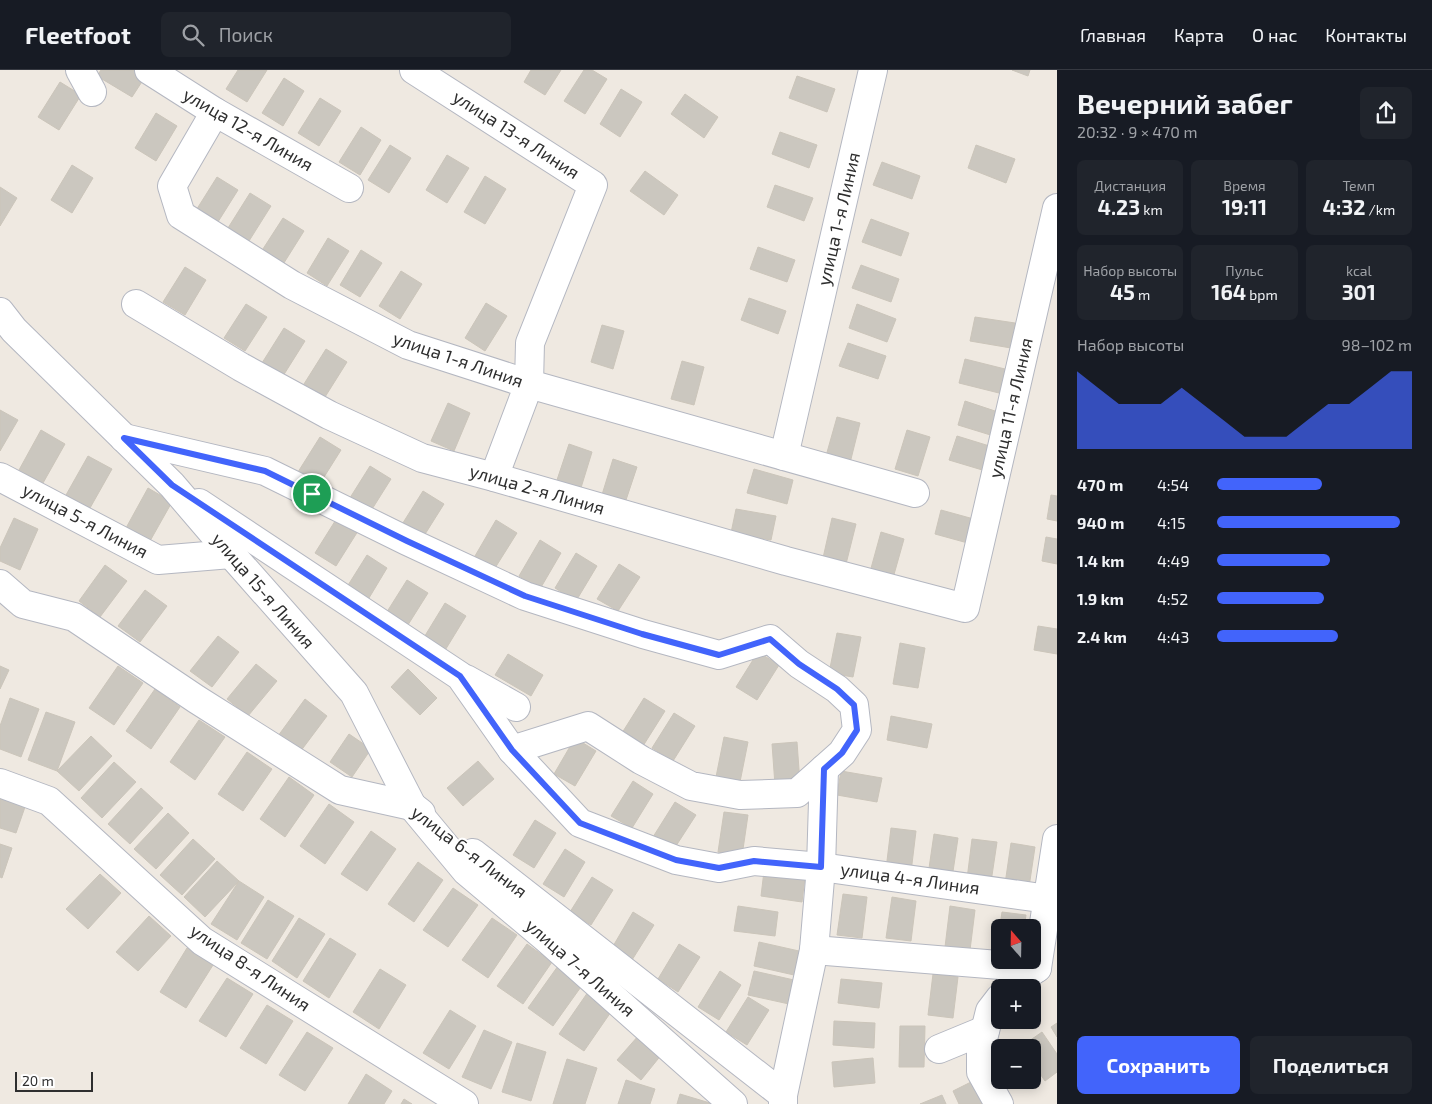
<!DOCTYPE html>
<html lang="ru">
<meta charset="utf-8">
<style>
body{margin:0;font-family:"Exo 2",sans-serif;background:#20242c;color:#f1f3f6;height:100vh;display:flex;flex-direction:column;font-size:19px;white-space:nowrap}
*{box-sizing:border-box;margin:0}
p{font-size:16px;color:#9ea1a6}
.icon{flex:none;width:28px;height:28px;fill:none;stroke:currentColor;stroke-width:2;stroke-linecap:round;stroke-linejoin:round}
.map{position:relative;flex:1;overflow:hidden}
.details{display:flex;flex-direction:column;background:#171b24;width:375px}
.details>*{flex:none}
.needle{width:32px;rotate:340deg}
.tools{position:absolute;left:991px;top:849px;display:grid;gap:10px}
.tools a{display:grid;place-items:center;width:50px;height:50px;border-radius:8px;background:#171b24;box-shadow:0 2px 12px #0003;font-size:25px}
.scale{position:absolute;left:15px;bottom:12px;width:78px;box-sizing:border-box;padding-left:5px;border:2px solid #2e2e2e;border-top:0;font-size:14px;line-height:18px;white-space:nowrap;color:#2e2e2e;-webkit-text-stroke:4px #fff;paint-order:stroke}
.pin{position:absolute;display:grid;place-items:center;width:42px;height:42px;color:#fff;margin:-21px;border:2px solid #fff;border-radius:50%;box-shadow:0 1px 5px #0007}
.round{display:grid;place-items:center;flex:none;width:52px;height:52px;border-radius:8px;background:#20242c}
.summary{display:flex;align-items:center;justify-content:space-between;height:85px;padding:0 20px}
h1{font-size:28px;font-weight:700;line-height:38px}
.metrics{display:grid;grid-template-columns:repeat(3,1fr);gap:8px;height:85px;padding:5px 20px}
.metrics div{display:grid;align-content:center;border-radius:8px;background:#20242c;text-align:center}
.metrics b{font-size:21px;font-weight:700}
.metrics small{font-size:14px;font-weight:400}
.metrics p{font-size:14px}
.chart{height:140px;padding:10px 20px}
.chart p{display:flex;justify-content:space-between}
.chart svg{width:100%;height:90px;margin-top:5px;fill:#4264fb;opacity:.7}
.cta{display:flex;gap:10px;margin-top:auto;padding:10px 20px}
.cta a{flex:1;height:58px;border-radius:8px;background:#4264fb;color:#fff;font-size:20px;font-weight:700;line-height:58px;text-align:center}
.cta a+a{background:#20242c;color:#f1f3f6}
ul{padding:0 20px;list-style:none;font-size:16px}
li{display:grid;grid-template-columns:80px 60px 1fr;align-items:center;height:38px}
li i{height:12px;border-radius:6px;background:#4264fb}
header{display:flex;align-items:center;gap:30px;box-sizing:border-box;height:70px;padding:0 25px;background:#171b24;border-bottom:1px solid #363941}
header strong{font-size:24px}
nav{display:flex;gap:28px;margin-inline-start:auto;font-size:18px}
.search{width:350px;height:45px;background:#20242c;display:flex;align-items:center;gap:12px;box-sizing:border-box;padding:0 18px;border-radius:8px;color:#9ea1a6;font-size:19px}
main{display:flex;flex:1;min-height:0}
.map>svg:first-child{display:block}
.building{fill:#cbc7bf;stroke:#cbc5ba}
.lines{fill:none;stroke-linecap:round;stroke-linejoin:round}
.minor-casing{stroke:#b4b7c1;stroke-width:30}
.minor{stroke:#fff;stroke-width:28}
.route-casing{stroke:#fff;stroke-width:10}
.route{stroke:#4264fb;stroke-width:6}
.labels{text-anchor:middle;stroke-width:4;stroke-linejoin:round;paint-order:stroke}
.street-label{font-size:18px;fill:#2e2e2e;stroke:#fff}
</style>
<header>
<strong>Fleetfoot</strong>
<div class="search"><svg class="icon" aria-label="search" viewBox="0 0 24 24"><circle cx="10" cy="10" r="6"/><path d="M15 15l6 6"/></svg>Поиск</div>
<nav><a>Главная</a><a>Карта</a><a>О нас</a><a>Контакты</a></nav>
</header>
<main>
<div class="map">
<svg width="1057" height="1034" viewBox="0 0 1057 1034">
<rect width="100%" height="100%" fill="#efe9e1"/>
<!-- building -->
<g class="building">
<polygon points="101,0 134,0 145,7 132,27 97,6"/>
<polygon points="238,0 267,0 247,32 226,19"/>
<polygon points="531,0 561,0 545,25 524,12"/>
<polygon points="584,0 592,0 607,9 585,44 564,31"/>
<polygon points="1012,0 1030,0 1028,6"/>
<polygon points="797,6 835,19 827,42 789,28"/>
<polygon points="284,8 304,21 283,56 262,43"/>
<polygon points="60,12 81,25 59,60 38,47"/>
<polygon points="621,19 642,32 620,67 600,54"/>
<polygon points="685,24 718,47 704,68 671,44"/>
<polygon points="320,28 341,41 319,76 298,63"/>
<polygon points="156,43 177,56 156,91 135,78"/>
<polygon points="361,57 381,70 360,105 339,92"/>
<polygon points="780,62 817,75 809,98 772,84"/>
<polygon points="390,75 411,88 389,123 368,110"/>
<polygon points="976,75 1015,89 1006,113 968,98"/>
<polygon points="447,85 469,98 447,133 426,120"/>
<polygon points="882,92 920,106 912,129 873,115"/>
<polygon points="72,95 93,108 72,143 51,130"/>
<polygon points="645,101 678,125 664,145 630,121"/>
<polygon points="485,106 506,119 485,154 464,142"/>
<polygon points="217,107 238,120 216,155 195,142"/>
<polygon points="775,115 813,128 804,151 767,137"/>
<polygon points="0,117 17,128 0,156"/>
<polygon points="250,123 271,136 249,171 228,158"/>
<polygon points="283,148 304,161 282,196 261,182"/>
<polygon points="871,149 909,163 901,186 862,172"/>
<polygon points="328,168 349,181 327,216 307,203"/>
<polygon points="758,177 795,190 787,212 750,199"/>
<polygon points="361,180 382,193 360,227 340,215"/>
<polygon points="861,195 899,209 891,232 852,218"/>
<polygon points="185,197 206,210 185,245 163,232"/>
<polygon points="401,201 422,214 400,249 379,236"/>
<polygon points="749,228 786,241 778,264 741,250"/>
<polygon points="486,233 507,246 485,281 465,268"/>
<polygon points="246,234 267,247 245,281 224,268"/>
<polygon points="857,234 896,249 887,272 849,258"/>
<polygon points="975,247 1015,253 1011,278 970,271"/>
<polygon points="602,255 624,261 613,299 591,292"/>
<polygon points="284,258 305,271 283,306 262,293"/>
<polygon points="848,273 886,286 878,309 839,296"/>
<polygon points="326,279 347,292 325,327 304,314"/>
<polygon points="965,289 1005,299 999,323 959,313"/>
<polygon points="682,291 704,297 694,335 671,329"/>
<polygon points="965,331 1004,344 997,367 958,355"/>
<polygon points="448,333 470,343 454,381 431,371"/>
<polygon points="0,340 18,350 0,381"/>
<polygon points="837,347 860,353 850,393 826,386"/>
<polygon points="41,360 65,374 43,413 19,400"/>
<polygon points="907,360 930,367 918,406 895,399"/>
<polygon points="957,366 996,378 989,402 949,390"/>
<polygon points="320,367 341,380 319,415 298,402"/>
<polygon points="569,374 592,382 580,421 556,413"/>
<polygon points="88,386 112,399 90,438 66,425"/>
<polygon points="613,389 637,397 624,436 601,428"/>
<polygon points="370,396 391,409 369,444 348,431"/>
<polygon points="754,399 793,410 787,434 747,423"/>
<polygon points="148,418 172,432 150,471 126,458"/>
<polygon points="423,421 444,434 422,469 401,456"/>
<polygon points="1051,425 1057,426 1057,451 1047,449"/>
<polygon points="736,439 776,446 771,470 731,463"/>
<polygon points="941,440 981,451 975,475 935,464"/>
<polygon points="14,448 38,459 20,500 0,491 0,478"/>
<polygon points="337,448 358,461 336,496 315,483"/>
<polygon points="832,448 856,454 846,494 823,488"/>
<polygon points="496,450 517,463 495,498 475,486"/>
<polygon points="881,462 904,469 893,508 870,502"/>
<polygon points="1046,467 1057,469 1057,494 1042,491"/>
<polygon points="540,470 561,483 540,519 519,506"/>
<polygon points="576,483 597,496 576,531 555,518"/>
<polygon points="367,485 387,498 366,533 345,520"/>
<polygon points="619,494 640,507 618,541 597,529"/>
<polygon points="105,495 127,511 100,547 79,531"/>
<polygon points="407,510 428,523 406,558 385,545"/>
<polygon points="145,520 167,536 140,572 118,556"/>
<polygon points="445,533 466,546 444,582 423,569"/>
<polygon points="1038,556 1057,559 1057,584 1034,580"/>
<polygon points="837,563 861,567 853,607 829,603"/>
<polygon points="218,566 239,582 212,617 190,601"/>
<polygon points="900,573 925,578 918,618 893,614"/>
<polygon points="758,582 779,595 757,630 736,617"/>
<polygon points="508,584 543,605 531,626 495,605"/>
<polygon points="256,594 277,611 248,646 227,629"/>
<polygon points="0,596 9,600 0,619"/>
<polygon points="118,596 143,613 114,655 89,638"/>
<polygon points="408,599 437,628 420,645 391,617"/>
<polygon points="155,619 180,637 151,679 126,661"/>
<polygon points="10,628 39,639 21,687 0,679 0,656"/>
<polygon points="644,628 665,641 643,676 622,663"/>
<polygon points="305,629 327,646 300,682 278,666"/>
<polygon points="46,642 75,652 57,701 28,690"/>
<polygon points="674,643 695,656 673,691 652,678"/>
<polygon points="891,646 932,654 927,678 887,670"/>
<polygon points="199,650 225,667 195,710 170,692"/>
<polygon points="349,664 371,679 352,707 330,692"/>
<polygon points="91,666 112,686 79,721 57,701"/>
<polygon points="724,667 748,672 740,712 716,707"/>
<polygon points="575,668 596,681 575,716 554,704"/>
<polygon points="797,672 800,713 775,715 772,674"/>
<polygon points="247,682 272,699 243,741 218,724"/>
<polygon points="478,691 494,709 463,736 447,718"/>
<polygon points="114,692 136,712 102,748 81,728"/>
<polygon points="841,701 882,708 877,732 837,725"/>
<polygon points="289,707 314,725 285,767 260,749"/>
<polygon points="633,711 653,724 632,758 611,746"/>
<polygon points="141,718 163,738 130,774 108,754"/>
<polygon points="0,726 26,734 16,763 0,758"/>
<polygon points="675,732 696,745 674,779 653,767"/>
<polygon points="329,734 354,752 325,794 300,776"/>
<polygon points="724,742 748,745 742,786 718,782"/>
<polygon points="168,743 189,763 156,799 134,779"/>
<polygon points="535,750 556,763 534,798 513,785"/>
<polygon points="891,758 916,761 911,802 886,799"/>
<polygon points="371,761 396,779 367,821 341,804"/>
<polygon points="934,764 958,768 952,808 928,805"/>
<polygon points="193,769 215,789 182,825 160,805"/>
<polygon points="972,769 997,772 991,812 967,809"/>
<polygon points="1011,773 1035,777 1029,817 1005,814"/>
<polygon points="0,774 12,778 2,808 0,807"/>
<polygon points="565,779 585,792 564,827 543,814"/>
<polygon points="217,791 239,811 205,847 184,827"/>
<polygon points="418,792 443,810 414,852 388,834"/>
<polygon points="764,801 805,807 802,832 761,826"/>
<polygon points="100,804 121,823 88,859 66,839"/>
<polygon points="592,807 613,820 591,855 570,842"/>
<polygon points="239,811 264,827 237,870 211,854"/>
<polygon points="453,818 478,835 448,877 423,860"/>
<polygon points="843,824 867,827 862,868 837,865"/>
<polygon points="892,827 916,831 911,871 886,868"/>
<polygon points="268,830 294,846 267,889 241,873"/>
<polygon points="738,836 778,842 775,866 734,861"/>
<polygon points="950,836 975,840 970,880 945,877"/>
<polygon points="633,842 654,855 632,890 612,878"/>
<polygon points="1002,842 1026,845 1024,858 1000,858 1000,883 996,882"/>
<polygon points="149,846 171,866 138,901 116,882"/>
<polygon points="299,848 325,864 297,908 272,891"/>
<polygon points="492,848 517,865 488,908 462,890"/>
<polygon points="330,868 356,884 329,928 303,911"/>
<polygon points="759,872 799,881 794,905 754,896"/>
<polygon points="527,874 552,892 523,934 497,916"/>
<polygon points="679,874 700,887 678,922 658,909"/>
<polygon points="187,878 213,895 186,938 160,922"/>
<polygon points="558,896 583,914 553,956 528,938"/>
<polygon points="380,899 406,915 379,959 353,942"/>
<polygon points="720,901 741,915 719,950 698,937"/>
<polygon points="754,901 794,910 789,934 748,925"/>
<polygon points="933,904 958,907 953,948 928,945"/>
<polygon points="227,908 253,924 226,967 199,951"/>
<polygon points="841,909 882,913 879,938 838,933"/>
<polygon points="588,922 613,939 584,981 559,964"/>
<polygon points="748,927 769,940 747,975 726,962"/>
<polygon points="267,935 293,951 266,994 240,978"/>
<polygon points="450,940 476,956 449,999 423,983"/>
<polygon points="834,951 875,953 874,978 833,975"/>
<polygon points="1057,953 1057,967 1051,957"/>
<polygon points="900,956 925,956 924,997 899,997"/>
<polygon points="484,960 512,972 491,1019 462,1007"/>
<polygon points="307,962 333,978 305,1021 279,1005"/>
<polygon points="1042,962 1057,984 1057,1002 1045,1011 1032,992 1032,978 1022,976"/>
<polygon points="639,965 662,984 641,1010 617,990"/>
<polygon points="517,973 546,982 531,1031 502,1022"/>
<polygon points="873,988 875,1013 834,1017 832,992"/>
<polygon points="567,989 597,998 585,1034 553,1034"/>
<polygon points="366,1004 392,1021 384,1034 348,1034"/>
<polygon points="626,1010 655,1019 650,1034 618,1034"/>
<polygon points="975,1010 986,1034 959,1034 953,1021"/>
<polygon points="680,1024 710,1033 710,1034 677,1034"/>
<polygon points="942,1025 946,1034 920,1034"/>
<polygon points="404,1029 412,1034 401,1034"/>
</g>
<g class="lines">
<defs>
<g id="minor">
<polyline points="80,0 92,22"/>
<polyline points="149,0 215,42 349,118"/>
<polyline points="414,0 593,115 530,273 529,314 494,407"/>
<polyline points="215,42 172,116 181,145 292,215 408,275 529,314 915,423"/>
<polyline points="136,234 241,297 329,345 422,388 494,407 786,491 965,538 1057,138"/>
<polyline points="0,242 14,260 172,415 231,484 354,623 412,736 466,801 547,869 733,1034"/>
<polyline points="124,368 265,401 407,471 525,526 643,564 719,585 770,569 799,594 837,619 854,635 857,660 842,683 797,723 740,725 691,716 641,690 588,656 512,680"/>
<polyline points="784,386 873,0"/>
<polyline points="0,407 158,490 231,484"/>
<polyline points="199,433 460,606 512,680 580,753 676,790 719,798 754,791 821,797 1048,829"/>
<polyline points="0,514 23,534 74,547 196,629 340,720 412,736 421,743"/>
<polyline points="466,609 516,637"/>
<polyline points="0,713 49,731 202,871 464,1034"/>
<polyline points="473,783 783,1025"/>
<polyline points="814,880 1037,898"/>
<polyline points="1008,918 1037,898 1057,769"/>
<polyline points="939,979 985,960"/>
<polyline points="783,1034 783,1025 814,880 821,797 824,699"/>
<polyline points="999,1034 981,1002 981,977 990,941 1000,928"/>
</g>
</defs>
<!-- minor casing -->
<use href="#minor" class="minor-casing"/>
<!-- minor -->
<use href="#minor" class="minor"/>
</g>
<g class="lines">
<defs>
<polygon id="route" points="124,368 265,401 407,471 525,526 642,564 719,585 770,569 799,594 837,619 854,635 857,660 842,683 824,699 821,797 754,791 719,798 676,790 580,753 512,680 460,606 172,415"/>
</defs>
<!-- route casing -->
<use href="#route" class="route-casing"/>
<!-- route -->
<use href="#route" class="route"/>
</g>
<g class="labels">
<!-- street labels -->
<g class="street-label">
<text transform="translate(248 60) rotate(30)" y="6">улица 12-я Линия</text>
<text transform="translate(516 65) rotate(33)" y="6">улица 13-я Линия</text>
<text transform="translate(839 149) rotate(-77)" y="6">улица 1-я Линия</text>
<text transform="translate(458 290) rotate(19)" y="6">улица 1-я Линия</text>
<text transform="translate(1011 338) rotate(-77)" y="6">улица 11-я Линия</text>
<text transform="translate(537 420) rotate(16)" y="6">улица 2-я Линия</text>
<text transform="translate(85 451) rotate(28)" y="6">улица 5-я Линия</text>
<text transform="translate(263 521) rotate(49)" y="6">улица 15-я Линия</text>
<text transform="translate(469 782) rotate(37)" y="6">улица 6-я Линия</text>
<text transform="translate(910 809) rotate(8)" y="6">улица 4-я Линия</text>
<text transform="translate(250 898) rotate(34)" y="6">улица 8-я Линия</text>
<text transform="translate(580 898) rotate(41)" y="6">улица 7-я Линия</text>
</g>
</g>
</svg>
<div class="tools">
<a><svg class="needle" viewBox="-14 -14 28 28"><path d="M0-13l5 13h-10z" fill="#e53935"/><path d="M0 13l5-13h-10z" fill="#9ea1a6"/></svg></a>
<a>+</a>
<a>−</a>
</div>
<div class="scale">20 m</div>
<div class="pin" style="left:312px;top:424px;background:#1e9e55"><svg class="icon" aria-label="arrive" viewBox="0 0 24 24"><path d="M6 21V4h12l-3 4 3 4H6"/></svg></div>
</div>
<section class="details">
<div class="summary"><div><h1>Вечерний забег</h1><p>20:32 · 9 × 470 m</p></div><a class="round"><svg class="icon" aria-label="share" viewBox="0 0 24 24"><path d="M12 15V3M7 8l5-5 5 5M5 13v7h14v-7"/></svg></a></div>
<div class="metrics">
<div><p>Дистанция</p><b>4.23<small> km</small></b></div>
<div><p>Время</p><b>19:11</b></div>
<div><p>Темп</p><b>4:32<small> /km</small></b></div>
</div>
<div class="metrics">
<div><p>Набор высоты</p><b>45<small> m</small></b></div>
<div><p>Пульс</p><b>164<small> bpm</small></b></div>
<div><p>kcal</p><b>301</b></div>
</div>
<div class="chart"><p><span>Набор высоты</span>98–102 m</p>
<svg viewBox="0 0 160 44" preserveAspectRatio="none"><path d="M0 44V6L10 14L20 22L30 22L40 22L50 14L60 22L70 30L80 38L90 38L100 38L110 30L120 22L130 22L140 14L150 6L160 6V44z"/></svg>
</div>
<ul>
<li><b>470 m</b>4:54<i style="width:54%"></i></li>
<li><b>940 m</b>4:15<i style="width:94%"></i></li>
<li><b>1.4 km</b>4:49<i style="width:58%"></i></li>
<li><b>1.9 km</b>4:52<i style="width:55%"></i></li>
<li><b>2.4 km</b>4:43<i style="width:62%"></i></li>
</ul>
<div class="cta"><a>Сохранить</a><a>Поделиться</a></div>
</section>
</main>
